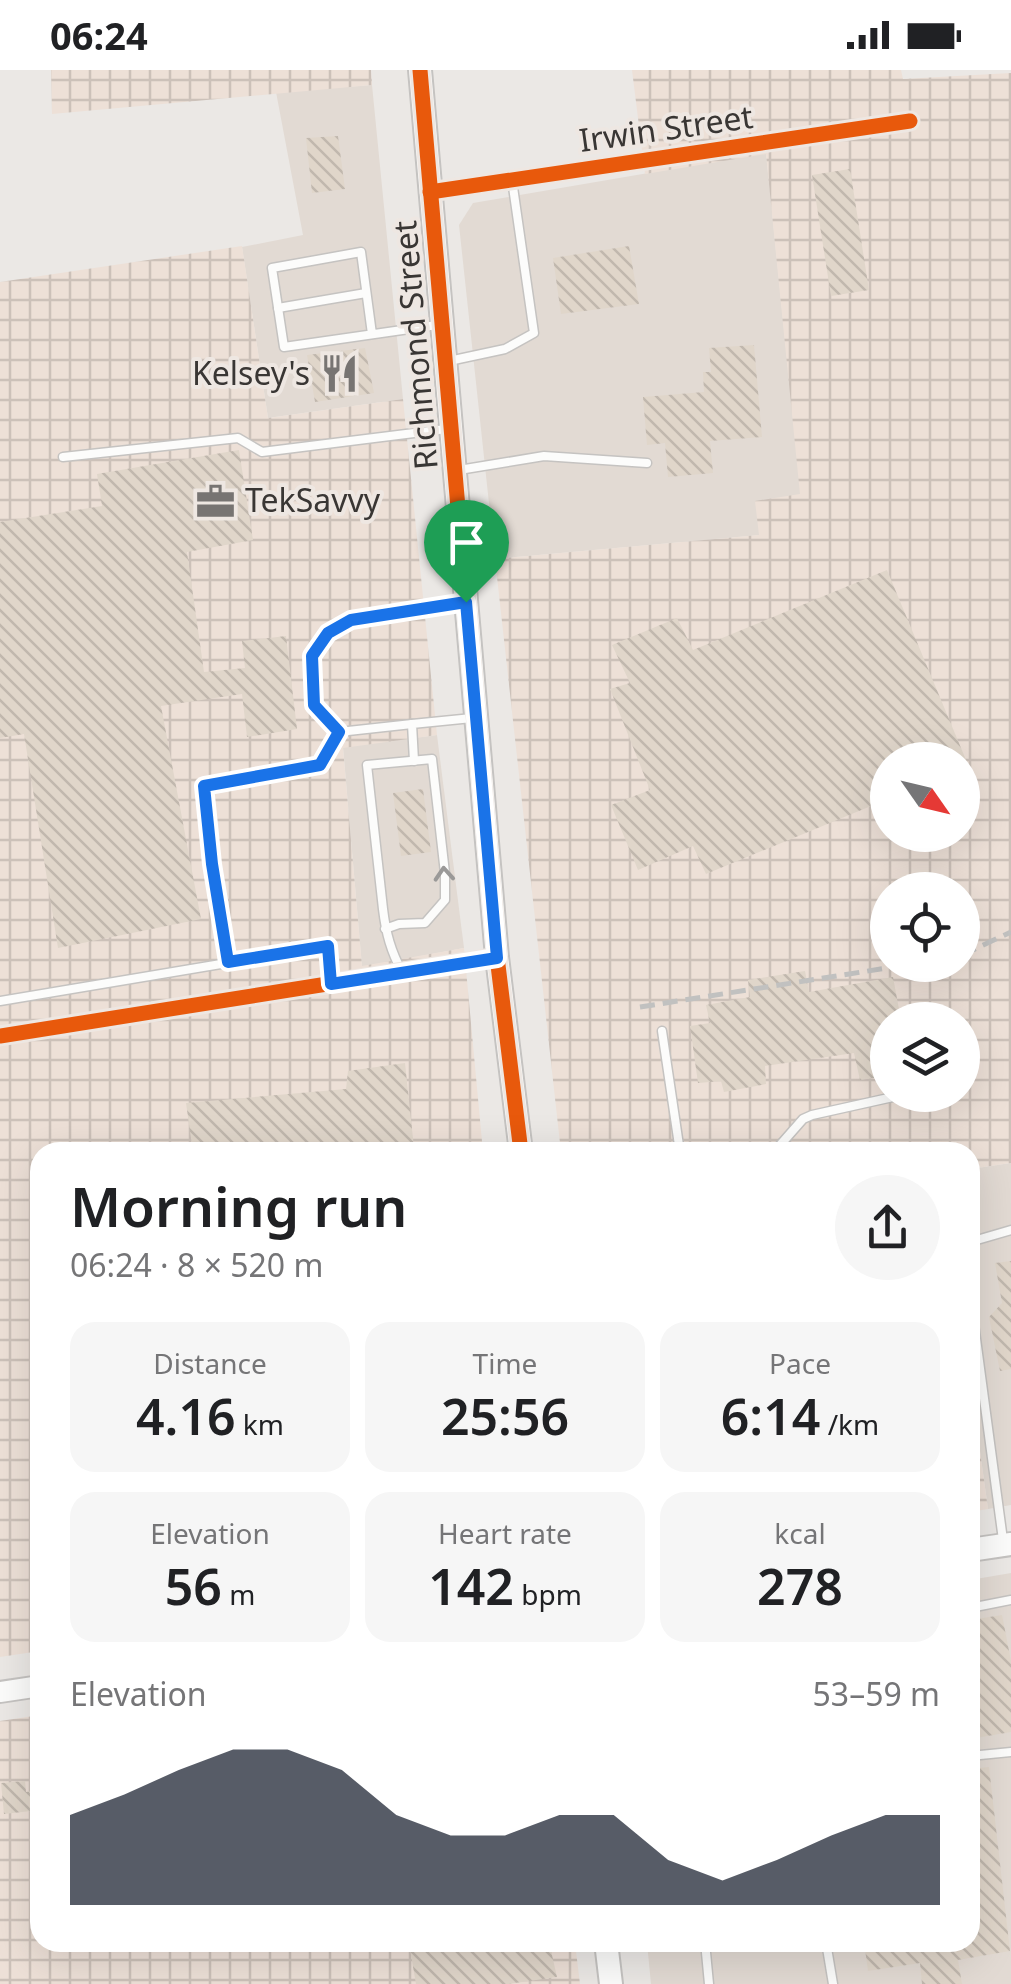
<!DOCTYPE html>
<meta charset="utf-8">
<style>
body{margin:0;font-family:"Noto Sans",sans-serif;background:#f6f6f6;color:#202124;height:100vh;display:flex;flex-direction:column;font-size:38px;white-space:nowrap}
*{box-sizing:border-box;margin:0}
p{font-size:32px;color:#757577}
.icon{flex:none;width:55px;height:55px;fill:none;stroke:currentColor;stroke-width:2;stroke-linecap:round;stroke-linejoin:round}
.map{position:relative;flex:1;overflow:hidden}
.sheet{position:absolute;left:30px;top:1072px;width:950px;height:810px;display:flex;flex-direction:column;background:#fff;border-radius:30px;box-shadow:0 10px 40px #0002}
.sheet>*{flex:none}
.needle{width:65px;rotate:124deg}
.tools{position:absolute;left:870px;top:672px;display:grid;gap:20px}
.tools a{display:grid;place-items:center;width:110px;height:110px;border-radius:50%;background:#fff;box-shadow:0 10px 40px #0002;font-size:50px}
.pin{position:absolute;display:grid;place-items:center;width:85px;height:85px;color:#fff;margin:-102px -42px;border-radius:50% 50% 50% 0;rotate:-45deg;box-shadow:0 0 10px #0007}
.pin .icon{rotate:45deg}
.round{display:grid;place-items:center;flex:none;width:105px;height:105px;border-radius:52px;background:#f6f6f6}
.summary{display:flex;align-items:center;justify-content:space-between;height:170px;padding:0 40px}
h1{font-size:55px;font-weight:600;line-height:75px}
.figures{display:grid;grid-template-columns:repeat(3,1fr);gap:15px;height:170px;padding:10px 40px}
.figures div{display:grid;align-content:center;border-radius:25px;background:#f6f6f6;text-align:center}
.figures b{font-size:50px;font-weight:600}
.figures small{font-size:28px;font-weight:400}
.figures p{font-size:28px}
.chart{height:280px;padding:20px 40px}
.chart p{display:flex;justify-content:space-between}
.chart svg{width:100%;height:180px;margin-top:10px;fill:#111827;opacity:.7}
.status{display:flex;justify-content:space-between;align-items:center;height:70px;padding:0 50px;background:#fff;direction:ltr}
.status svg{height:28px;fill:currentColor}
.map>svg:first-child{display:block}
.built{fill:#e2dad3}
.industrial{fill:url(#industrial-grid);fill-rule:evenodd}
.building{fill:url(#building-back-hatch)}
.lines{fill:none;stroke-linecap:round;stroke-linejoin:round}
.service-casing{stroke:#c5c3c1;stroke-width:11}
.minor-casing{stroke:#c5c3c1;stroke-width:19}
.tertiary-casing{stroke:#c5c3c1;stroke-width:24}
.secondary-casing{stroke:#c5c3c1;stroke-width:26}
.service{stroke:#fcfcfb;stroke-width:8}
.minor{stroke:#fcfcfb;stroke-width:15}
.tertiary{stroke:#fcfcfb;stroke-width:20}
.secondary{stroke:#fcfcfb;stroke-width:22}
.rail{stroke:#c1c1c0;stroke-width:5;stroke-dasharray:15 8;stroke-linecap:butt}
.cycleway-casing{stroke:#eee7e2;stroke-width:21}
.cycleway{stroke:#e8590c;stroke-width:15}
.oneway{stroke:#9a9998}
.route-casing{stroke:#fff;stroke-width:20}
.route{stroke:#1a73e8;stroke-width:12}
.labels{text-anchor:middle;stroke-width:8;stroke-linejoin:round;paint-order:stroke}
.street-label{font-size:32px;fill:#393634;stroke:#eee7e2}
.poi-label{font-size:32px;fill:#393634;stroke:#eee7e2;text-anchor:end}
</style>
<div class="status"><b>06:24</b><svg viewBox="0 0 49 12"><path d="M0 12V9h3v3zM5 12V6h3v6zM10 12V3h3v9zM15 12V0h3v12zM26 1h20v11H26zM47 4h2v5h-2z"/></svg></div>
<div class="map">
<svg width="1011" height="1914" viewBox="0 0 1011 1914">
<defs>
<pattern id="industrial-grid" width="8" height="8" patternUnits="userSpaceOnUse" patternTransform="scale(2.5)"><rect width="8" height="8" fill="#ede0d7"/><path d="M0 4h8M4 0v8" fill="none" stroke="#ccc1b9"/></pattern>
<pattern id="building-back-hatch" width="6" height="6" patternUnits="userSpaceOnUse" patternTransform="scale(2.5)"><rect width="6" height="6" fill="#e0d6ca"/><path d="M-1 5l2 2M0 0l6 6M5-1l2 2" fill="none" stroke="#c1b8ae"/></pattern>
</defs>
<rect width="100%" height="100%" fill="#ebe8e5"/>
<!-- built -->
<g class="built">
<polygon points="372,15 403,329 268,348 242,177 303,165 276,22"/>
<polygon points="766,83 801,425 760,465 495,489 459,155 473,133"/>
<polygon points="437,665 464,878 362,897 343,677"/>
<polygon points="1011,1093 1011,1435 988,1439 970,1309 970,1099"/>
<polygon points="1011,1503 1011,1914 651,1914 647,1873 970,1872 970,1510"/>
</g>
<!-- industrial -->
<g class="industrial">
<polygon points="51,0 371,0 372,15 52,44"/>
<path d="M632,0h269l2,9 108,-6v1090l-41,6v-17h-409l-66,-593 264,-24 -4,-34 45,-7 -34,-340 -121,20zM888,690h74v75h-74zM888,820h74v75h-74zM888,950h74v75h-74z"/>
<polygon points="242,176 268,348 403,329 437,665 343,678 362,896 464,878 483,1082 40,1082 40,1581 0,1587 0,212"/>
<polygon points="970,1309 988,1439 970,1442"/>
<polygon points="40,1645 40,1872 575,1873 580,1914 0,1914 0,1651"/>
</g>
<!-- building -->
<g class="building">
<polygon points="338,66 345,119 312,123 306,68"/>
<polygon points="850,99 869,220 831,226 812,105"/>
<polygon points="629,176 639,234 561,244 553,188"/>
<polygon points="754,275 762,367 710,371 713,403 668,407 665,373 647,375 643,327 704,322 703,302 711,302 709,278"/>
<polygon points="365,278 374,323 315,332 307,285"/>
<polygon points="239,380 253,470 187,482 204,602 245,598 242,571 286,566 297,659 247,667 242,624 161,636 201,849 58,878 24,664 0,668 0,452 102,436 97,404"/>
<polygon points="887,500 966,690 888,690 888,729 706,804 693,776 638,800 611,735 650,720 610,619 630,613 612,575 677,548 693,580"/>
<polygon points="423,719 431,782 401,786 393,723"/>
<polygon points="805,901 809,922 893,907 901,950 888,950 888,1006 860,1010 854,983 765,996 766,1014 724,1022 721,1011 698,1013 690,956 710,953 706,935 750,927 748,910"/>
<polygon points="405,993 414,1078 358,1082 193,1082 186,1033 346,1019 348,1001"/>
<polygon points="1011,1191 1011,1299 1000,1301 989,1247 1002,1233 995,1193"/>
<polygon points="1002,1545 1011,1591 1011,1662 970,1669 970,1550"/>
<polygon points="989,1697 1010,1881 958,1890 962,1914 922,1914 920,1893 868,1901 864,1872 970,1872 970,1699"/>
<polygon points="25,1711 26,1722 40,1720 40,1740 4,1744 1,1713"/>
<polygon points="446,1872 549,1872 557,1907 508,1914 416,1914 410,1879"/>
</g>
<g class="lines">
<defs>
<g id="service">
<polyline points="278,238 366,223"/>
<polyline points="372,264 361,182 272,198 284,277 437,255"/>
<polyline points="449,291 505,279 534,263 512,110"/>
<polyline points="63,387 238,368 262,382 446,359"/>
<polyline points="459,400 544,386 647,393"/>
<polyline points="412,654 339,662 314,635 312,585 328,563 351,549 462,533"/>
<polyline points="414,691 412,654 472,648"/>
<path d="M385,859l14,-5 26,-1 20,-23v-27l-13,-114 -65,6 16,144c3,25 8,42 19,63"/>
<polyline points="229,892 212,795 204,716 320,695 339,662"/>
<polyline points="0,931 328,876 331,914"/>
<polyline points="662,961 680,1082"/>
<polyline points="774,1082 803,1049 812,1045 902,1025"/>
<polyline points="970,1172 1011,1160"/>
<polyline points="970,1224 1003,1470"/>
<polyline points="970,1538 1011,1530"/>
<polyline points="970,1686 1011,1682"/>
<polyline points="705,1872 709,1914"/>
<polyline points="826,1872 833,1914"/>
</g>
<g id="minor">
<polyline points="430,122 910,51"/>
<polyline points="0,966 497,887"/>
</g>
<polyline id="tertiary" points="0,1622 40,1616"/>
<g id="secondary">
<polyline points="420,0 497,887 521,1082"/>
<polyline points="970,1480 1011,1474"/>
<polyline points="606,1872 611,1914"/>
</g>
</defs>
<!-- service casing -->
<use href="#service" class="service-casing"/>
<!-- minor casing -->
<use href="#minor" class="minor-casing"/>
<!-- tertiary casing -->
<use href="#tertiary" class="tertiary-casing"/>
<!-- secondary casing -->
<use href="#secondary" class="secondary-casing"/>
<!-- service -->
<use href="#service" class="service"/>
<!-- minor -->
<use href="#minor" class="minor"/>
<!-- tertiary -->
<use href="#tertiary" class="tertiary"/>
<!-- secondary -->
<use href="#secondary" class="secondary"/>
<!-- rail -->
<g class="rail">
<polyline points="962,885 1011,862"/>
<polyline points="640,937 906,895"/>
</g>
<defs>
<g id="cycleway">
<polyline points="420,0 497,887 521,1082"/>
<polyline points="430,122 910,51"/>
<polyline points="0,966 497,887"/>
</g>
</defs>
<!-- cycleway casing -->
<use href="#cycleway" class="cycleway-casing"/>
<!-- cycleway -->
<use href="#cycleway" class="cycleway"/>
</g>
<!-- one-way arrows -->
<defs><path id="oneway-chevron" d="M-2-3.5L2.5 0L-2 3.5" fill="none" stroke-width="1.6" stroke-linecap="round" stroke-linejoin="round" transform="scale(2.5)"/></defs>
<use class="oneway" href="#oneway-chevron" transform="translate(444 804) rotate(-94)"/>
<g class="lines">
<defs>
<polygon id="route" points="466,532 497,888 331,914 328,876 228,892 212,794 204,716 320,695 339,662 314,635 312,586 328,563 351,550"/>
</defs>
<!-- route casing -->
<use href="#route" class="route-casing"/>
<!-- route -->
<use href="#route" class="route"/>
</g>
<!-- icons -->
<defs>
<symbol id="restaurant-bare" viewBox="-9 -9 18 18"><path d="M-5-6h1v4h1v-4h1v4h1v-4h1v5L-1.5 .5V6h-2V.5L-5-1ZM5-6V6H3V1.5H1.5Q1.5-4 5-6Z" fill="#777472" stroke="#eee7e2" stroke-width="2.5" paint-order="stroke"/></symbol>
<symbol id="office-bare" viewBox="-9 -9 18 18"><path d="M-6-3h4V-5.5h4V-3h4V5H-6ZM-1-4.5V-3h2v-1.5ZM-6 0V1H6V0Z" fill="#777472" stroke="#eee7e2" stroke-width="2.5" paint-order="stroke"/></symbol>
</defs>
<g fill-rule="evenodd">
<use href="#restaurant-bare" x="312" y="276" width="55" height="55"/>
<use href="#office-bare" x="188" y="404" width="55" height="55"/>
</g>
<g class="labels">
<!-- street labels -->
<g class="street-label">
<text transform="translate(666 59) rotate(-8)" y="11">Irwin Street</text>
<text transform="translate(416 275) rotate(-95)" y="11">Richmond Street</text>
</g>
<!-- poi labels -->
<g class="poi-label">
<text x="310" y="315">Kelsey's</text>
<text x="245" y="442" text-anchor="start">TekSavvy</text>
</g>
</g>
</svg>
<div class="tools">
<a><svg class="needle" viewBox="-14 -14 28 28"><path d="M0-13l5 13h-10z" fill="#e53935"/><path d="M0 13l5-13h-10z" fill="#757577"/></svg></a>
<a><svg class="icon" aria-label="locate" viewBox="0 0 24 24"><circle cx="12" cy="12" r="6"/><path d="M12 2v4M12 18v4M2 12h4M18 12h4"/></svg></a>
<a><svg class="icon" aria-label="layers" viewBox="0 0 24 24"><path d="M12 4l9 5-9 5-9-5zM3 14l9 5 9-5"/></svg></a>
</div>
<div class="pin" style="left:466px;top:532px;background:#1e9e55"><svg class="icon" aria-label="arrive" viewBox="0 0 24 24"><path d="M6 21V4h12l-3 4 3 4H6"/></svg></div>
<section class="sheet">
<div class="summary"><div><h1>Morning run</h1><p>06:24 · 8 × 520 m</p></div><a class="round"><svg class="icon" aria-label="share" viewBox="0 0 24 24"><path d="M12 15V3M7 8l5-5 5 5M5 13v7h14v-7"/></svg></a></div>
<div class="figures">
<div><p>Distance</p><b>4.16<small> km</small></b></div>
<div><p>Time</p><b>25:56</b></div>
<div><p>Pace</p><b>6:14<small> /km</small></b></div>
</div>
<div class="figures">
<div><p>Elevation</p><b>56<small> m</small></b></div>
<div><p>Heart rate</p><b>142<small> bpm</small></b></div>
<div><p>kcal</p><b>278</b></div>
</div>
<div class="chart"><p><span>Elevation</span>53–59 m</p>
<svg viewBox="0 0 160 44" preserveAspectRatio="none"><path d="M0 44V22L10 17L20 11L30 6L40 6L50 11L60 22L70 27L80 27L90 22L100 22L110 33L120 38L130 33L140 27L150 22L160 22V44z"/></svg>
</div>
</section>
</div>
